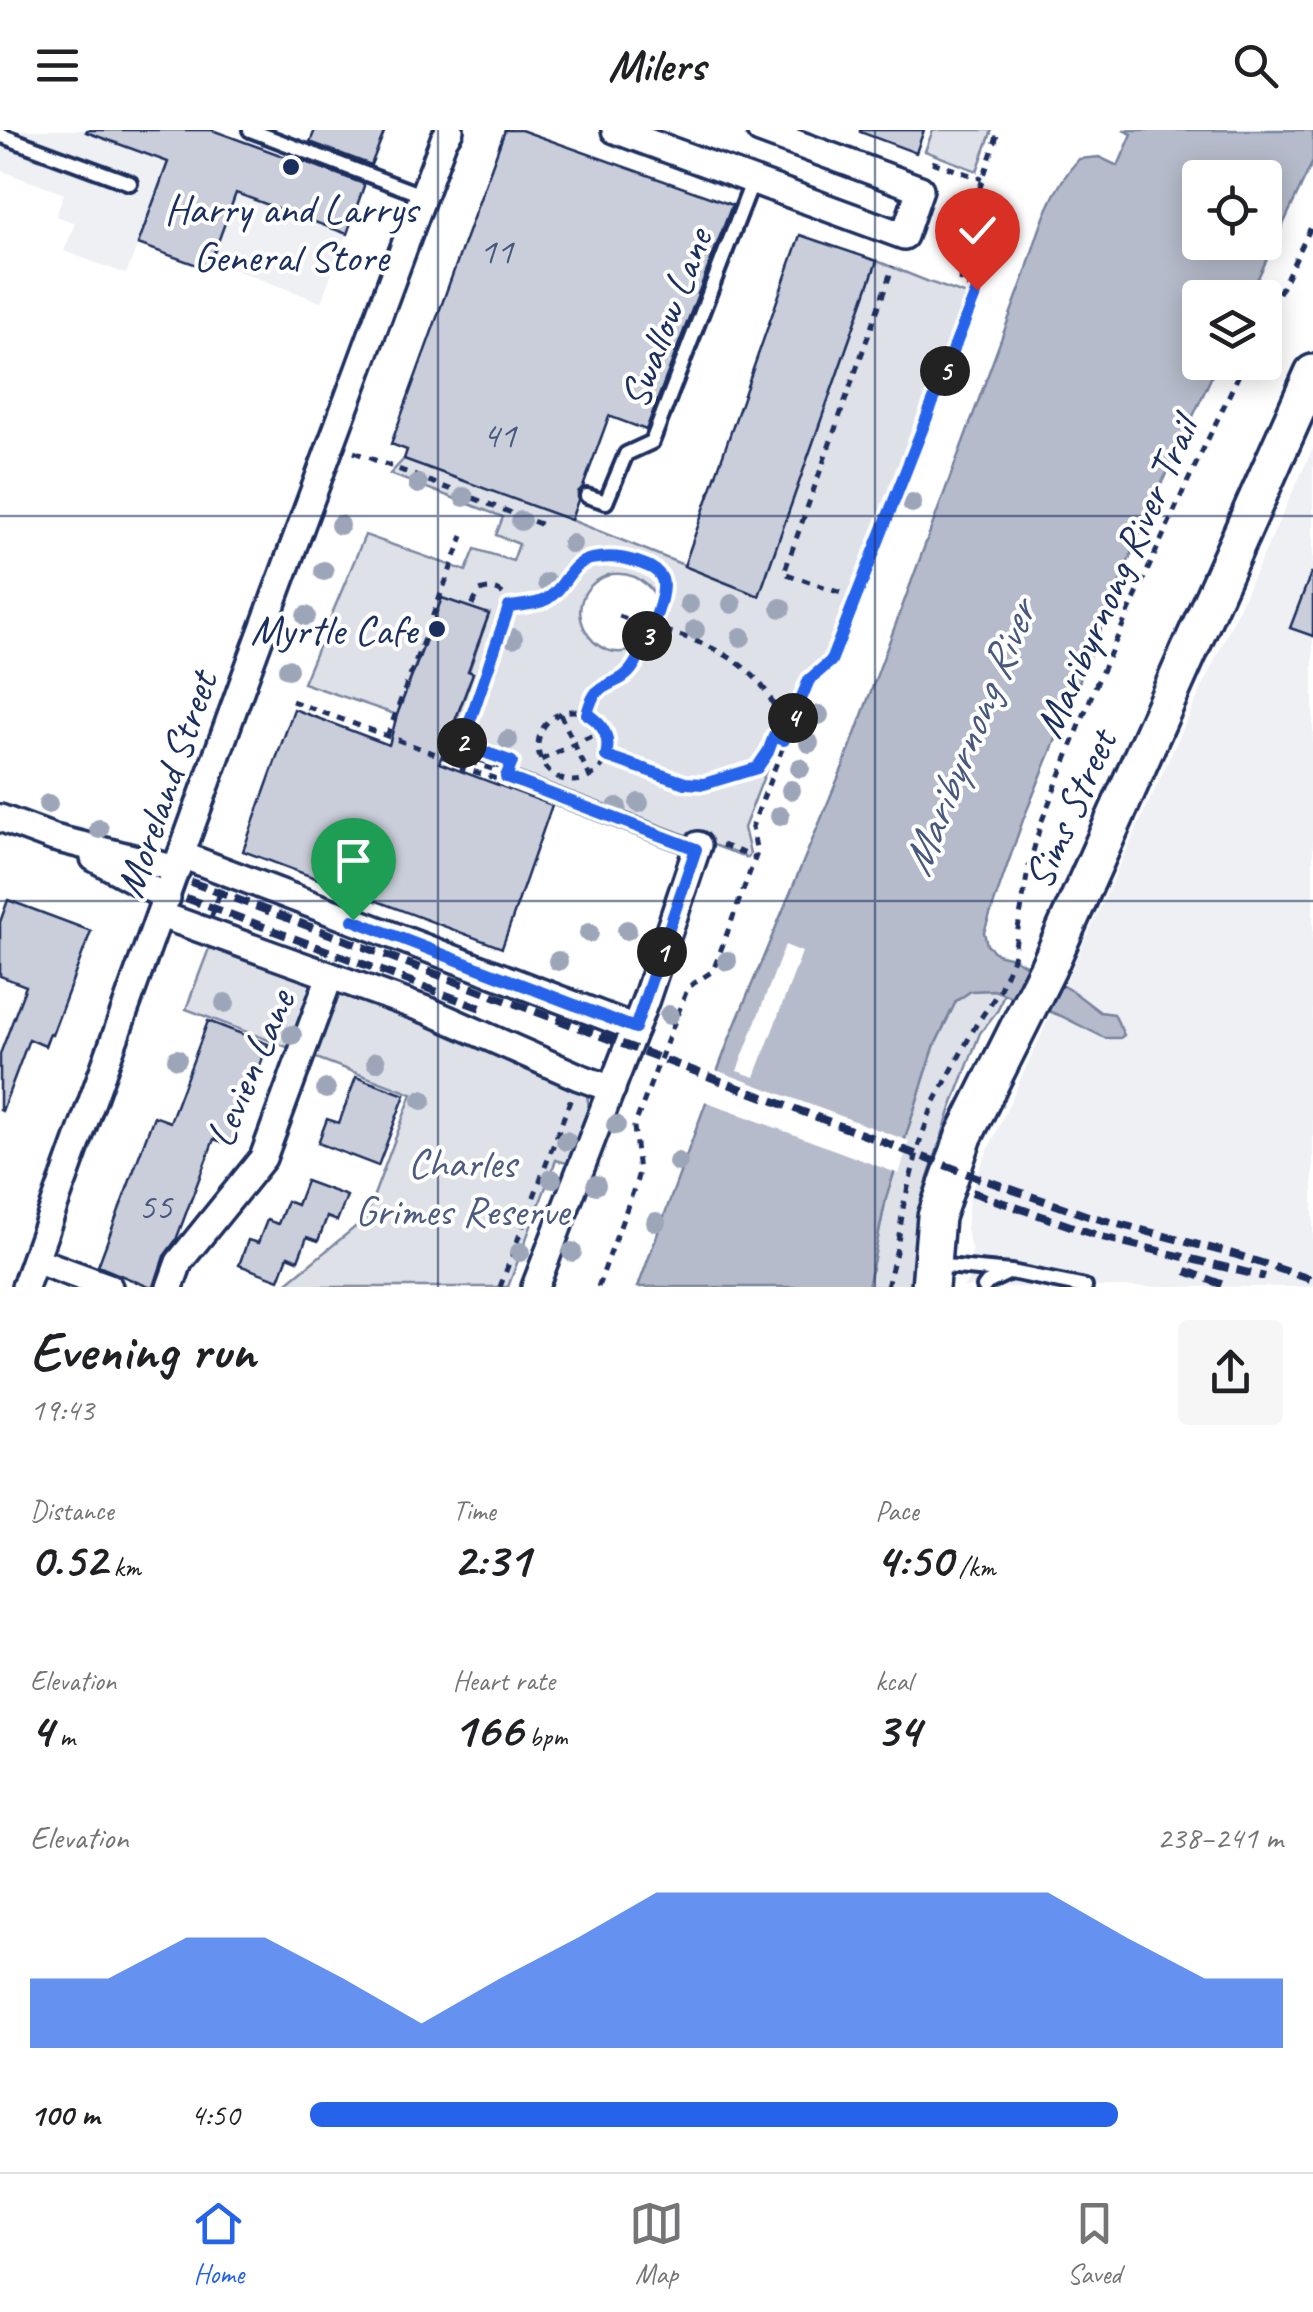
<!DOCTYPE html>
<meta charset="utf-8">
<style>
body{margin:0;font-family:Caveat,sans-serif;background:#f6f6f6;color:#202124;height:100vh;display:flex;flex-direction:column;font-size:38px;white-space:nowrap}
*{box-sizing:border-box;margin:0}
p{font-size:32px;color:#757577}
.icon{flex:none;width:55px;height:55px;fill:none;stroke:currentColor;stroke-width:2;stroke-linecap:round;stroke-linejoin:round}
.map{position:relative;height:1157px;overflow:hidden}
.side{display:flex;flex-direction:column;background:#fff;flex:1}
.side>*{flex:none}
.controls{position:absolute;left:1182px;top:30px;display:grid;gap:20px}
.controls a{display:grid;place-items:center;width:100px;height:100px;border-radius:10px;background:#fff;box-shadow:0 5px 25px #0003;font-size:50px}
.pin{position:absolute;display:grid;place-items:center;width:85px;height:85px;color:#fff;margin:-102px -42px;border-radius:50% 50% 50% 0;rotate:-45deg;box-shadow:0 0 10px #0007}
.pin .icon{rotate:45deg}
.km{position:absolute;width:50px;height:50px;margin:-25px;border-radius:50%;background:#222;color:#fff;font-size:28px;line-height:50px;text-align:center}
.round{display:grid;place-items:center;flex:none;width:105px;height:105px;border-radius:10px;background:#f6f6f6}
.headline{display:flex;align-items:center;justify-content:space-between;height:170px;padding:0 30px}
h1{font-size:55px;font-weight:700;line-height:75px}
.stats{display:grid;grid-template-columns:repeat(3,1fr);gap:15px;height:170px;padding:10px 30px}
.stats div{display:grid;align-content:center}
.stats b{font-size:50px;font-weight:700}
.stats small{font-size:28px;font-weight:400}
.stats p{font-size:28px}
.chart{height:280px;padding:20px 30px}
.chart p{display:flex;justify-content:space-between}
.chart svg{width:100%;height:180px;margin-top:10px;fill:#2563eb;opacity:.7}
ul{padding:0 30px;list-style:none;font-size:32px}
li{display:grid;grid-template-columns:160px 120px 1fr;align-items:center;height:75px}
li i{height:25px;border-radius:12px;background:#2563eb}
header{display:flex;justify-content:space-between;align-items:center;height:130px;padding:0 30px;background:#fff;font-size:45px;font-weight:700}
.dock{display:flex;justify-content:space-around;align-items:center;height:140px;border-top:2px solid #e0e0e0;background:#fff;font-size:28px;color:#757577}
.dock a{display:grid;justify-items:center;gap:5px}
.dock .on{color:#2563eb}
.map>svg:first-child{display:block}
.built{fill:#eff0f4}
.green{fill:#dee1e7;stroke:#7c88a2;stroke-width:2.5;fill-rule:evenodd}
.water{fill:#b5bbca;stroke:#77839f;stroke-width:2.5;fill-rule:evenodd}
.pier{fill:#fff}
.building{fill:#caceda;stroke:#1b2f5e;stroke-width:2.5}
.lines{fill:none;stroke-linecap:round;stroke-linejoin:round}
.lane-casing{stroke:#1b2f5e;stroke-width:20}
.street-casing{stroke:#1b2f5e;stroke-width:32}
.secondary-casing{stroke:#1b2f5e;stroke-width:42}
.path{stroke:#1b2f5e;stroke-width:5;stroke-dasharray:8 8;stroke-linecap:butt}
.lane{stroke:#fff;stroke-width:12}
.street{stroke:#fff;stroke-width:25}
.secondary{stroke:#fff;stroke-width:35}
.rail{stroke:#1b2f5e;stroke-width:8;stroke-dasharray:15 8;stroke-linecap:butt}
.path-bridge{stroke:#1b2f5e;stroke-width:5;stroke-dasharray:8 8;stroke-linecap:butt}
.tree{fill:#9da5b9}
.route-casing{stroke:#fff;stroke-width:20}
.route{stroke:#2563eb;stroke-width:12}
.grid{fill:none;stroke:#1b2f5e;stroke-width:2.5;stroke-opacity:0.55}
.poi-dot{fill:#1b2f5e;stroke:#fff;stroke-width:4}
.labels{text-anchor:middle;stroke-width:8;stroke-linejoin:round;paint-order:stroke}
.number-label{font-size:38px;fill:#47577d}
.poi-label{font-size:42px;fill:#1b2f5e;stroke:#fff}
.street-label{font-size:42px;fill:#1b2f5e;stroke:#fff}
.park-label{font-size:42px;fill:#4c5c80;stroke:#fff}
.water-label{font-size:45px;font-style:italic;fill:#49597e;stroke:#fff}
</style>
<header><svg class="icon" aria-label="menu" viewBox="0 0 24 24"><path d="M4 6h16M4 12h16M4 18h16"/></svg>Milers<svg class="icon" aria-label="search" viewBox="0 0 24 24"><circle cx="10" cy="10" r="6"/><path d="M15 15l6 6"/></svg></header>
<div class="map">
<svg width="1313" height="1157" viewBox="0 0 1313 1157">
<rect width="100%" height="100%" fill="#fff"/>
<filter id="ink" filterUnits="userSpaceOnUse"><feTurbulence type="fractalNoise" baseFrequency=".01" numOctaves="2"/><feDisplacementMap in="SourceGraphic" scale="20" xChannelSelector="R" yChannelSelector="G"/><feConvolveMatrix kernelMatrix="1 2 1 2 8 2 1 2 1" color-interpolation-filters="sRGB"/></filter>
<g filter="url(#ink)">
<!-- built -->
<g class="built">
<polygon points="0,0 212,0 364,56 321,172 212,131 208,139 138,114 126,144 64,121 75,93 56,86 64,64 0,40"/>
<polygon points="1313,318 1313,1157 963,1157 968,1151 972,1121 966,1099 969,1070 980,1037"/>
</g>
<!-- green -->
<g class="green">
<polygon points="933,0 992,0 977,41 925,21"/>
<path d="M877,131l52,21 38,13 -140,356 -6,10 -19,16 -58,151 6,25 -2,5 -301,-112 26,-73 -4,-2 20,-57 -69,38 -23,63 -94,-32 62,-148 101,36 9,-22 38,12 6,-17 -23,-9 7,-18 -113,-43 14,-15 167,61 188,75zM612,444c27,-3 52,18 46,47 -2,10 -9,19 -17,24 -48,32 -93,-52 -29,-71z"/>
<polygon points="211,813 585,953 591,989 574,1035 556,1030 508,1157 282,1157 365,1089 412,964 186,879"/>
<polygon points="972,860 994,860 1004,863 998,880 980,903 950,981 923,1063 911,1157 868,1157 886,1068 934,917 956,871"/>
</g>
<!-- water -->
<path class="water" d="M1123,0h190v31l-64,136 -49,1v64l18,1 -68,145 -127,312 -39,112 3,13 10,9 16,4 62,35 25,19 14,2 10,21 -4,3h-15l-44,-22 -67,-26 -23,1 -15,10 -22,46 -48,151 -18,89h-230l92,-250 114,-273 182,-492c12,-40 24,-82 53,-113l20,-2 19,9 14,-32zM1200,48h65v64h-65z"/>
<!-- pier -->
<g class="pier">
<polygon points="785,815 802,822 755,947 737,941"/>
<polygon points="713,939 909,1011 899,1044 702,970"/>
</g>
<!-- building -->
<g class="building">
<polygon points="87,0 212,0 302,33 303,31 364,54 364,56 347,104 236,63 208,139 138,114 168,32 86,2"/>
<polygon points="315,0 385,0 371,35 310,12"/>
<polygon points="505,0 521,0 732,75 646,300 609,286 583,357 578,362 578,370 571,390 404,329 407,320 391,314"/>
<polygon points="860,0 924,0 916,23 860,2"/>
<polygon points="800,105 877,131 759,466 684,436"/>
<polygon points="1311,443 1313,443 1313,506 1290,498"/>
<polygon points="442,468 489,484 468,541 473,543 439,633 552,675 502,818 243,721 294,579 389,615 397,585"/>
<polygon points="8,770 91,801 52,905 50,904 45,916 29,909 2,981 0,980 0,924 26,856 0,846 0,792"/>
<polygon points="208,891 268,914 230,1015 214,1009 176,1110 164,1126 154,1157 149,1157 98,1136 154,986 170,992"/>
<polygon points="356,947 405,965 378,1036 318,1013 327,989 339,993"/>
<polygon points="306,1051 347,1066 337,1091 327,1087 318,1111 307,1107 298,1130 288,1126 279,1150 239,1135 248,1110 258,1113 267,1090 278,1094 287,1071 297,1075"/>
</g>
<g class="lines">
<defs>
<g id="lane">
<polyline points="250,0 424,66"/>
<polyline points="0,5 130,53"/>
<polyline points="587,366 606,372 626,324 652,312 753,50"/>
<polyline points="514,650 696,719"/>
<polyline points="934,1135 1011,1142 1085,1157"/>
<polyline points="984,1157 987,1153 1008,1143"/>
</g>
<g id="street">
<polyline points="615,0 904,106 920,59 760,0"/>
<polyline points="0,688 54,708 177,739"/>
<polyline points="182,725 635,898"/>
<polyline points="94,728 167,768"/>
<polyline points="161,785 429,881 579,947 612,959"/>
<polyline points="35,1130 109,1157"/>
<polyline points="25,1157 244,550 444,9 450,0"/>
<polyline points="170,1157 179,1132 263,1028 330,846"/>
<polyline points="535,1157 646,869 698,715"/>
</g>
<polyline id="secondary" points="930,1157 936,1087 964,1006 1048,838 1313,243"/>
</defs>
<!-- lane casing -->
<use href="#lane" class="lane-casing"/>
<!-- street casing -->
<use href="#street" class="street-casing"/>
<!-- secondary casing -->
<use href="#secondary" class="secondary-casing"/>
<!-- path -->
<g class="path">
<polyline points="932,32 982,49"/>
<polyline points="1265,192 1313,93"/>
<polyline points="354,322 548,397"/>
<polyline points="855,468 784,443 893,136"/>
<path d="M509,477c12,-2 27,-1 38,-8 15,-9 18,-27 31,-35 22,-15 63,-5 81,11l4,12 -7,27"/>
<path d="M619,486c52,18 114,28 147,75 10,16 13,28 9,45l9,4"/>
<polyline points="292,571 463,634 464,630 498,641 499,637 446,618 449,610 510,631"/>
<circle cx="573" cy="616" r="35"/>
<polyline points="560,584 590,647"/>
<path d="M587,584c10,-30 19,-21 39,-38 12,-11 16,-29 22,-43"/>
<polyline points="387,606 463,406"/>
<path d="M461,614l48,-139c-4,-15 -16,-19 -29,-14l-8,14"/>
<path d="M607,626c22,8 70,30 92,29 11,-1 21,-5 31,-8 30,-10 33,-11 45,-41"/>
<polyline points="541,630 604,600"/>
<polyline points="463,634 462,638 498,649"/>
<polyline points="722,715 754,727"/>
<polyline points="500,1157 571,968"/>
<polyline points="598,1157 636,1053 639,1042 634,997 688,857 713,841 757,723 752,697 807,554 831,531 977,160 960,153 962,112 999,0"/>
<polyline points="887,1157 897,1118 904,1073 920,1011 933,975 976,895 999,861 1013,828 1028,740 1041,693 1095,557 1186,355 1245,232"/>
</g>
<!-- lane -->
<use href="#lane" class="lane"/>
<!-- street -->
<use href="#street" class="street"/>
<!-- secondary -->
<use href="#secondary" class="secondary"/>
<!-- rail -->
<g class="rail">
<polyline points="191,752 979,1048 1088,1086 1237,1125 1313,1150"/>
<polyline points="186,768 481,878"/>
<polyline points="972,1062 1102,1107 1265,1147"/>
<polyline points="1186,1141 1229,1157"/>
</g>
<!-- path-bridge -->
<g class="path-bridge">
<polyline points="648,503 656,484"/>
<polyline points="211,788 223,755"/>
</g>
</g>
<!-- trees -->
<g class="tree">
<circle cx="418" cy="354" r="10"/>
<circle cx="464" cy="367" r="10"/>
<circle cx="912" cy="373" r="10"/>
<circle cx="521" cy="391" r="10"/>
<circle cx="340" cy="395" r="10"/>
<circle cx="572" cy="414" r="10"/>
<circle cx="324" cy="441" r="10"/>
<circle cx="547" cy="453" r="10"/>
<circle cx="689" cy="474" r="10"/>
<circle cx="732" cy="474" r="10"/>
<circle cx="781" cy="478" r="10"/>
<circle cx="306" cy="486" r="10"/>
<circle cx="695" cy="500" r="10"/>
<circle cx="741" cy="507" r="10"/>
<circle cx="513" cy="508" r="10"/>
<circle cx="288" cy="539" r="10"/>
<circle cx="819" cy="585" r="10"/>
<circle cx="508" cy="610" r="10"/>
<circle cx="809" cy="613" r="10"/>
<circle cx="800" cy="638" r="10"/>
<circle cx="791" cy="660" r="10"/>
<circle cx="639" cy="673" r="10"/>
<circle cx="48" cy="674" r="10"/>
<circle cx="617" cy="677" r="10"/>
<circle cx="780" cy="686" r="10"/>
<circle cx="99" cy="699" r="10"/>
<circle cx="627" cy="800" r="10"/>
<circle cx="589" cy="803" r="10"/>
<circle cx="558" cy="831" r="10"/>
<circle cx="727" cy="831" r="10"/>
<circle cx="225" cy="873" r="10"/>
<circle cx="669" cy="885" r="10"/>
<circle cx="292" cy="905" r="10"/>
<circle cx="177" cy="929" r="10"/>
<circle cx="376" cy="932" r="10"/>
<circle cx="326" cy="959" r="10"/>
<circle cx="422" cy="970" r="10"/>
<circle cx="616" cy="995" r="10"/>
<circle cx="566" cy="1011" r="10"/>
<circle cx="678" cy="1032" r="10"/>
<circle cx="552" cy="1049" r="10"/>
<circle cx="596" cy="1055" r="10"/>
<circle cx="656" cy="1092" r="10"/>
<circle cx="520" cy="1122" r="10"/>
<circle cx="572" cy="1122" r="10"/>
</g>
</g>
<g class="lines" filter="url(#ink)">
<defs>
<path id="route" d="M353,790l282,108 61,-179 -190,-72 6,-15 -50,-18 47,-137c12,-2 27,-2 38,-8 19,-11 21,-35 44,-40 15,-3 32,-2 46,3 9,3 21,7 25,17 6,16 -17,65 -25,81 -12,24 -26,19 -41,33 -5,6 -7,14 -9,21 16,10 24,23 19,42l79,27 19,1 53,-16 11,-16 6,-16 10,4 25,-60 22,-19 146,-371"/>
</defs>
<!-- route casing -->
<use href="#route" class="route-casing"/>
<!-- route -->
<use href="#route" class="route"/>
</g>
<!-- grid -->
<path class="grid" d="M438,0v1157M875,0v1157M0,386h1313M0,771h1313"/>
<!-- markers -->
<g class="poi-dot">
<circle cx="291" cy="37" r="10"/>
<circle cx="437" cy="499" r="10"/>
</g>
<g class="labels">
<!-- number labels -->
<g class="number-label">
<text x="496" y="133">11</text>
<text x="499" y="317">41</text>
<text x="155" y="1089">55</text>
</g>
<!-- poi labels -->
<g class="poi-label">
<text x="291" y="93">Harry and Larrys<tspan x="291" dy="48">General Store</tspan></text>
<text x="417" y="514" text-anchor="end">Myrtle Cafe</text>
</g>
<!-- street labels -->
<g class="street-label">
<text transform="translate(665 188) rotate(-69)" y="15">Swallow Lane</text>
<text transform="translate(1115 447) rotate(-66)" y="15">Maribyrnong River Trail</text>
<text transform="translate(165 654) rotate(-71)" y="15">Moreland Street</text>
<text transform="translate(1069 679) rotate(-66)" y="15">Sims Street</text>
<text transform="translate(249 938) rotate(-67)" y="15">Levien Lane</text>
</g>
<!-- park labels -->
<g class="park-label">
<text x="462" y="1047">Charles<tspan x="462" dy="48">Grimes Reserve</tspan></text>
</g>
<!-- water labels -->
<g class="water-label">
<text transform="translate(967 608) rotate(-68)" y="16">Maribyrnong River</text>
</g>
</g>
</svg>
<div class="controls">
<a><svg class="icon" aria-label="locate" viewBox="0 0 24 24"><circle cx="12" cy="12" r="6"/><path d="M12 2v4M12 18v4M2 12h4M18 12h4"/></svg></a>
<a><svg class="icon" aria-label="layers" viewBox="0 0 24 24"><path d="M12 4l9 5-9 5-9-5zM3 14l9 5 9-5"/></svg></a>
</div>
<div class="pin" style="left:353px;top:790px;background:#1e9e55"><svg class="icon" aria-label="arrive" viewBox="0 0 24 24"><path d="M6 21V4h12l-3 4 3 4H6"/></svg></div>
<div class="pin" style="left:977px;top:160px;background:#d93025"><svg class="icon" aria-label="check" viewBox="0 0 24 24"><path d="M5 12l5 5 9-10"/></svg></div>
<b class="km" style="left:662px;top:822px">1</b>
<b class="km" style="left:462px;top:613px">2</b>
<b class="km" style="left:647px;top:506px">3</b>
<b class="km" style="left:793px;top:588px">4</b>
<b class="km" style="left:945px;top:241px">5</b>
</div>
<section class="side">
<div class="headline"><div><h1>Evening run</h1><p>19:43</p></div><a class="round"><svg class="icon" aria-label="share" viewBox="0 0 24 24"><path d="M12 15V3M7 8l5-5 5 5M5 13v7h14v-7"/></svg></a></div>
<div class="stats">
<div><p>Distance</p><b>0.52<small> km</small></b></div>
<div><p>Time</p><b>2:31</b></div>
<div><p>Pace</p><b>4:50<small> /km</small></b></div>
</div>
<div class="stats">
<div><p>Elevation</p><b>4<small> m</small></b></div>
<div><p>Heart rate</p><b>166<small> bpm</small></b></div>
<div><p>kcal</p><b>34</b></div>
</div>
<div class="chart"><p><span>Elevation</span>238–241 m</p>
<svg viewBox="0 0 160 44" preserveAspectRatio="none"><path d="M0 44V27L10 27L20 17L30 17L40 27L50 38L60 27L70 17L80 6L90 6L100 6L110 6L120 6L130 6L140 17L150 27L160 27V44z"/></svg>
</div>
<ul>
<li><b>100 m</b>4:50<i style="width:83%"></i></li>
</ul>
</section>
<nav class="dock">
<a class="on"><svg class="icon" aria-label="home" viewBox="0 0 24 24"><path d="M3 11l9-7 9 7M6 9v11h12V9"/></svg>Home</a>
<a><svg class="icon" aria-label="map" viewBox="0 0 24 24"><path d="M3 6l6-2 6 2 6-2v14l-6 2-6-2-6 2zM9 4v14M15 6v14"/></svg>Map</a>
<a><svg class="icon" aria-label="saved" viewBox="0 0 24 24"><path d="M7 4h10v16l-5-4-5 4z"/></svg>Saved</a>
</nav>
